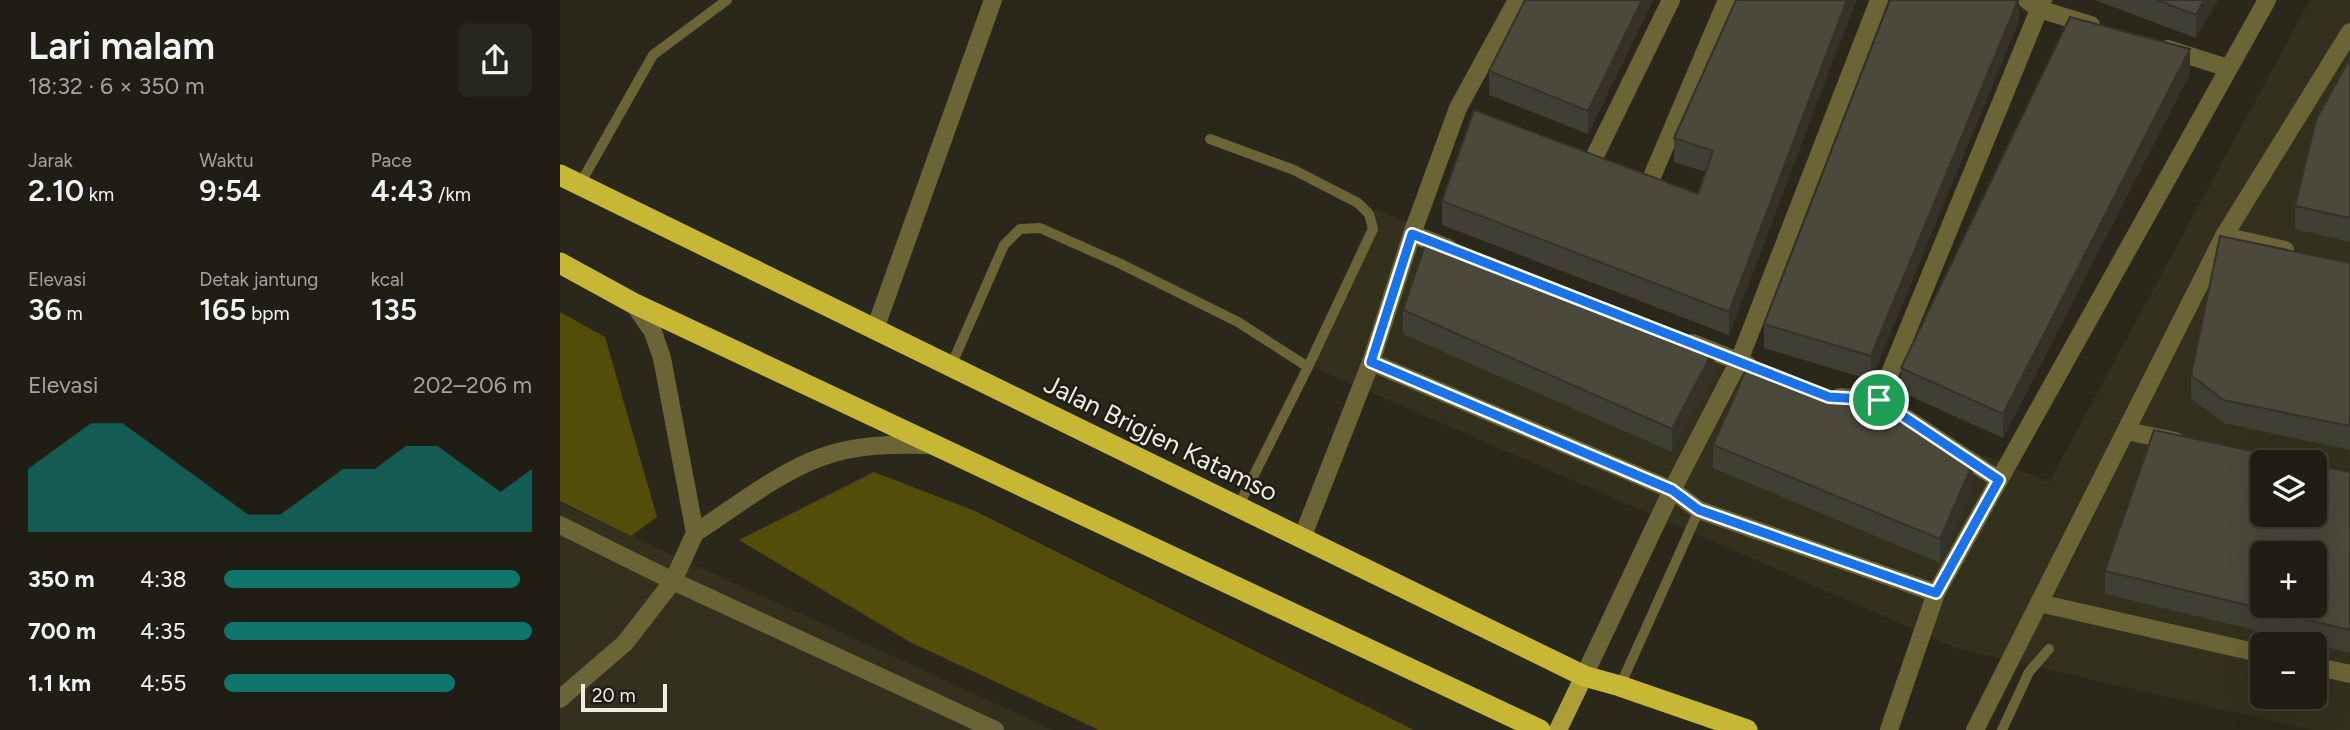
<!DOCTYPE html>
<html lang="id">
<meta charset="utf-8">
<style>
body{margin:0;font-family:Figtree,sans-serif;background:#28271d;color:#f1f3f6;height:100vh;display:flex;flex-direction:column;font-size:26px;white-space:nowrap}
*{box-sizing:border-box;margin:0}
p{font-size:23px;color:#a2a2a0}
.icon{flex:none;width:38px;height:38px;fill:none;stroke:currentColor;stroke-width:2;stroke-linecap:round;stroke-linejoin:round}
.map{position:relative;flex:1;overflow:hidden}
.drawer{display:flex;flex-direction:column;background:#201e14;width:560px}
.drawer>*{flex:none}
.fabs{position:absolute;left:1690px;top:450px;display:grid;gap:14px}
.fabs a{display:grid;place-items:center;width:77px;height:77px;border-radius:10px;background:#201e14;box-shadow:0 7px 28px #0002,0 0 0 2px #3d3c34;font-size:35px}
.scale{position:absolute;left:21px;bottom:18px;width:86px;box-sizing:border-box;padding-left:7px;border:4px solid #eeede5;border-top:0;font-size:19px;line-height:24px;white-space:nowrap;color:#eeede5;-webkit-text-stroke:5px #201e12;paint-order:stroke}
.pin{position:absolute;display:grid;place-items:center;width:60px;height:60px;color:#fff;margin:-30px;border:4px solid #fff;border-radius:50%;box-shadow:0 2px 7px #0007}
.round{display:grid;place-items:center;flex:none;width:74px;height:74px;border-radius:10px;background:#28271d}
.head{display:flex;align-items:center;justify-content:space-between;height:119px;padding:0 28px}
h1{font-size:38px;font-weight:600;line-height:52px}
.figures{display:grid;grid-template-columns:repeat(3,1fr);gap:10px;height:119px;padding:7px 28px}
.figures div{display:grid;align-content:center}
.figures b{font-size:30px;font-weight:600}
.figures small{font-size:19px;font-weight:400}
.figures p{font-size:19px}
.chart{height:196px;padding:14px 28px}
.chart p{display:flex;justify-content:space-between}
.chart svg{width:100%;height:126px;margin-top:7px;fill:#0f766e;opacity:.7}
ul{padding:0 28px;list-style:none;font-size:23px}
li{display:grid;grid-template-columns:112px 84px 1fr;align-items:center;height:52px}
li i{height:18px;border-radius:9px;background:#0f766e}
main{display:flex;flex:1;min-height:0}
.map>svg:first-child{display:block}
.built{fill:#33311d;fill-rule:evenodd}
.green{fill:#544c09}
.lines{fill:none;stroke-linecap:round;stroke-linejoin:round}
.lane{stroke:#6a6436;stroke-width:10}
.street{stroke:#6a6436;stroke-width:18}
.primary{stroke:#ad9f37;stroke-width:18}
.highway{stroke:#c7b734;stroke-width:21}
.wall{fill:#403f33}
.shaded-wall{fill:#343329}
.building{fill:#4a493b;stroke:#343329;stroke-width:2;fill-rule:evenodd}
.route-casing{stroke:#fff;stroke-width:14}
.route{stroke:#1a73e8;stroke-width:9}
.labels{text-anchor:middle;stroke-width:5;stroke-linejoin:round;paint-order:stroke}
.street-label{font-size:26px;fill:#eeede5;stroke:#201e12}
</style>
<main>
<section class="drawer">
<div class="head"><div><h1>Lari malam</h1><p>18:32 · 6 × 350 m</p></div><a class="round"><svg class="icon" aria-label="share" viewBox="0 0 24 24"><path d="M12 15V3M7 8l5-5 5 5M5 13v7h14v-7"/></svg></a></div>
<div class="figures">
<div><p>Jarak</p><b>2.10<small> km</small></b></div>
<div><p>Waktu</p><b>9:54</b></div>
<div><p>Pace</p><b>4:43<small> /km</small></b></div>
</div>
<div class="figures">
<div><p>Elevasi</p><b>36<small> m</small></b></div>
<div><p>Detak jantung</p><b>165<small> bpm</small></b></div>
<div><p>kcal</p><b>135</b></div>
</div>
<div class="chart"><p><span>Elevasi</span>202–206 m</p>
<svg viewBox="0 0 160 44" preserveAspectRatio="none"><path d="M0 44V22L10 14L20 6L30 6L40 14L50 22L60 30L70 38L80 38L90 30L100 22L110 22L120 14L130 14L140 22L150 30L160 22V44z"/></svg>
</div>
<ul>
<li><b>350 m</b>4:38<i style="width:96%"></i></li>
<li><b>700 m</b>4:35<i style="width:100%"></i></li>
<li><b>1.1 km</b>4:55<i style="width:75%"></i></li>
</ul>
</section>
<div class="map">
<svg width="1790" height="730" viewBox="0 0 1790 730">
<rect width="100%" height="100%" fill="#2a281b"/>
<!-- built -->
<g class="built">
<path d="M1750,0h40v730h-38l-353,-81 -655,-286 71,-154 674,273zM1703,462h52v52h-52zM1703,553h52v53h-52zM1703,644h52v52h-52z"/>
<polygon points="0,503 493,730 0,730"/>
</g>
<!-- green -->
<g class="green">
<polygon points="0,312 45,337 97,517 71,536 0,501"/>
<polygon points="314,472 415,511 854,730 539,730 350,642 179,540"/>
</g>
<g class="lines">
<!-- lane -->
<g class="lane">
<polyline points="650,139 734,170 798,203 809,214 813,229 748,367 678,507"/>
<polyline points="20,184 93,55 167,0"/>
<polyline points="391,366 444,245 460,229 480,228 561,264 678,322 748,367"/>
<polyline points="1060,686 1139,510"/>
<polyline points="1442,730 1469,672 1489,649"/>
</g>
<!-- street -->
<g class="street">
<polyline points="1467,0 1479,9 1531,25"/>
<polyline points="1608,49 1668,68"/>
<polyline points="1030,166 1111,0"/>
<polyline points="1088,186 1167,0"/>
<polyline points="852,234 888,248"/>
<polyline points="1664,236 1725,250"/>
<path d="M73,303l20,29 9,26 33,175c39,-25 81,-59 124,-75 36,-14 75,-14 112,-13"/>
<polyline points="315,329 433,0"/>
<polyline points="1132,343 1188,365"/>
<polyline points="811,362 1112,490 1139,510 1376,593 1707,0"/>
<polyline points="1280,397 1319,400 1439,480"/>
<polyline points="1319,400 1483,0"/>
<polyline points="1566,431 1615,441"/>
<polyline points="0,525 113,581 435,730"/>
<polyline points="742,538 811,362 852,234 898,108 957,0"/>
<polyline points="1479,603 1703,654"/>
<polyline points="1755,666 1790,674"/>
<polyline points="1024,676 1112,490 1179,361 1319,0"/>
<polyline points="0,699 65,643 113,581 135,533"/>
<polyline points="1329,730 1376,593"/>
<polyline points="1415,730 1664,236 1790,32"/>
</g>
<!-- primary -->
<polyline class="primary" points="998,730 1024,676"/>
<!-- highway -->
<g class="highway">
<polyline points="0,175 1024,676 1060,686 1187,730"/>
<polyline points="0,263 73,303 980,730"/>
</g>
</g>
<!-- wall -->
<g class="wall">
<polygon points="965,0 1093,0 1028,134 929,95 929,71"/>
<polygon points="1176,0 1296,0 1169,335 882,225 882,201 1138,194 1146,172 1114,162 1114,138"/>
<polygon points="1459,0 1459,20 1311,380 1204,348 1204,324"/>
<polygon points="1535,0 1658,0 1636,38"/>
<polygon points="1790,58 1790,242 1735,229 1735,206"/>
<polygon points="1630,73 1443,438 1341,392 1341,368"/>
<polygon points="1790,263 1790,450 1663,423 1631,398 1631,375"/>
<polygon points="843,310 1154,373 1112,452 843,334"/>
<polygon points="1153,445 1413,487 1380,563 1153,468"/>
<polygon points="1790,472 1790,653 1545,594 1545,571"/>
</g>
<!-- shaded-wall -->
<g class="shaded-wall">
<polygon points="1082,0 1093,0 1028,134 1028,111"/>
<polygon points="1287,0 1296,0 1169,335 1169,312"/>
<polygon points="1458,0 1459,0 1459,20 1311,380 1311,356"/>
<polygon points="1644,0 1658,0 1636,38 1636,15"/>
<polygon points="1630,49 1630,73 1443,438 1443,414"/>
<polygon points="1154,349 1154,373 1112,452 1112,429"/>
<polygon points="1413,463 1413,487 1380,563 1380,539"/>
</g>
<!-- building -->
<g class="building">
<polygon points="965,0 1082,0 1028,111 929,71"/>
<polygon points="1176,0 1287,0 1169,312 882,201 914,110 1138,194 1153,151 1114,138"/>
<polygon points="1330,0 1458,0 1311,356 1204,324"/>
<polygon points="1597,0 1644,0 1636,15"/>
<polygon points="1510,17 1630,49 1443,414 1341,368"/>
<polygon points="1790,58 1790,218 1735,206 1756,120"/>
<polygon points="868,236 1154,349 1112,429 843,310"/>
<polygon points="1660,236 1790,263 1790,426 1663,400 1631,375"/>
<polygon points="1189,363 1268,393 1310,401 1413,463 1380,539 1153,445"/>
<path d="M1594,430l149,32h-40v52h52v-49l35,7v158l-245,-59zM1703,553h52v53h-52z"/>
</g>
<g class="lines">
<defs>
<polygon id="route" points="852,234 1269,397 1319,400 1439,480 1376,593 1139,510 1112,490 811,362"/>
</defs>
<!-- route casing -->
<use href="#route" class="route-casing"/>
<!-- route -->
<use href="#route" class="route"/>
</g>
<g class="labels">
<!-- street labels -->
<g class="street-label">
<text transform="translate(601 438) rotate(26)" y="9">Jalan Brigjen Katamso</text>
</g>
</g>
</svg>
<div class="fabs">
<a><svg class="icon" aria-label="layers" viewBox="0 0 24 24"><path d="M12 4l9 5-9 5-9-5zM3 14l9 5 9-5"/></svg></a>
<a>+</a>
<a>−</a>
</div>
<div class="scale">20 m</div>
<div class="pin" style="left:1319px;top:400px;background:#1e9e55"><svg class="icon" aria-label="arrive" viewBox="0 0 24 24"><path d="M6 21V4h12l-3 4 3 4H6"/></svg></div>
</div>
</main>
